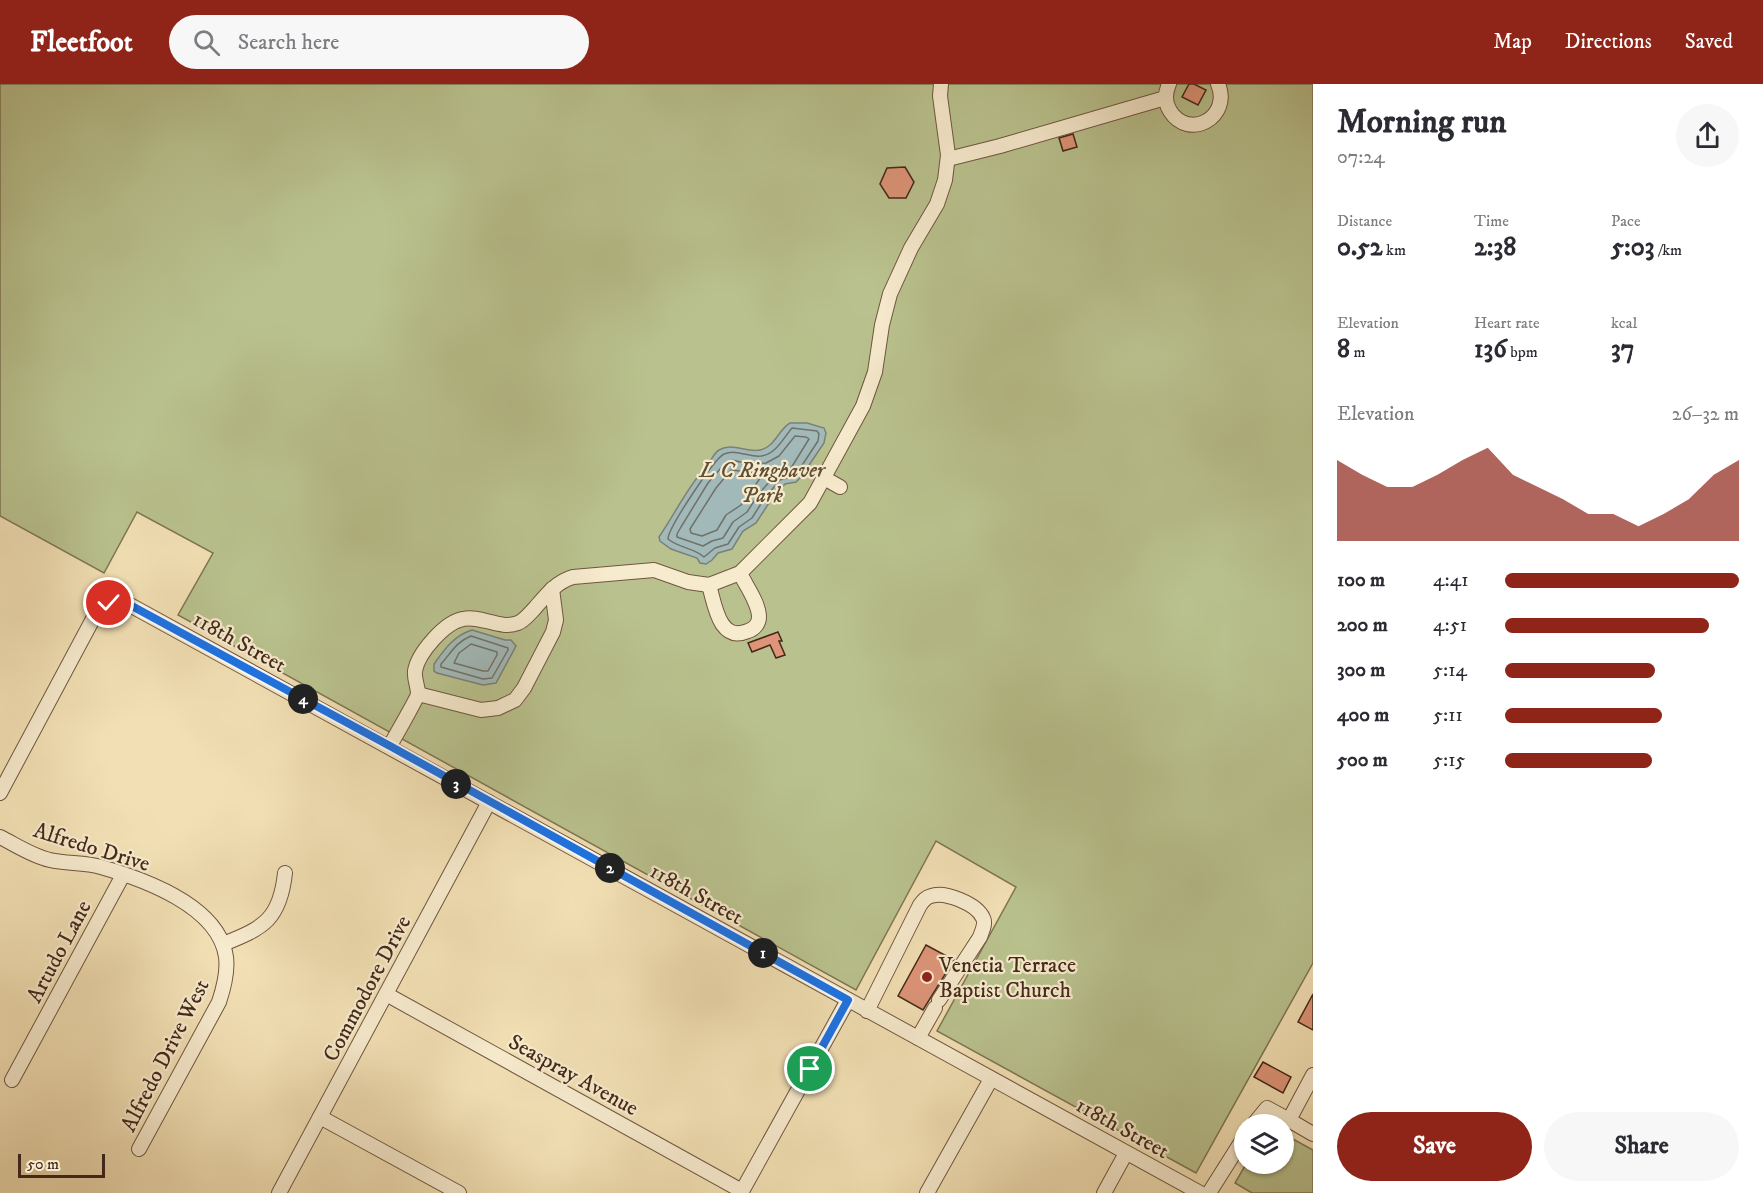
<!DOCTYPE html>
<meta charset="utf-8">
<style>
body{margin:0;font-family:"IM FELL DW Pica",serif;background:#f7f7f7;color:#2b2b33;height:100vh;display:flex;flex-direction:column;font-size:22px;white-space:nowrap}
*{box-sizing:border-box;margin:0}
p{font-size:20px;color:#7c7c81}
.icon{flex:none;width:33px;height:33px;fill:none;stroke:currentColor;stroke-width:2;stroke-linecap:round;stroke-linejoin:round}
.map{position:relative;flex:1;overflow:hidden}
.drawer{display:flex;flex-direction:column;background:#fff;width:450px}
.drawer>*{flex:none}
.controls{position:absolute;left:1234px;top:1030px;display:grid;gap:12px}
.controls a{display:grid;place-items:center;width:60px;height:60px;border-radius:50%;background:#fff;box-shadow:0 2px 4px #0004;font-size:30px}
.scale{position:absolute;left:18px;bottom:15px;width:87px;box-sizing:border-box;padding-left:6px;border:3px solid #442819;border-top:0;font-size:16px;line-height:21px;white-space:nowrap;color:#442819;-webkit-text-stroke:4px #f7ebce;paint-order:stroke}
.pin{position:absolute;display:grid;place-items:center;width:51px;height:51px;color:#fff;margin:-26px;border:3px solid #fff;border-radius:50%;box-shadow:0 2px 6px #0007}
.km{position:absolute;width:30px;height:30px;margin:-15px;border-radius:50%;background:#222;color:#fff;font-size:16px;line-height:30px;text-align:center}
.round{display:grid;place-items:center;flex:none;width:63px;height:63px;border-radius:32px;background:#f7f7f7}
.overview{display:flex;align-items:center;justify-content:space-between;height:102px;padding:0 24px}
h1{font-size:33px;font-weight:800;line-height:45px}
.stats{display:grid;grid-template-columns:repeat(3,1fr);gap:9px;height:102px;padding:6px 24px}
.stats div{display:grid;align-content:center}
.stats b{font-size:26px;font-weight:800}
.stats small{font-size:16px;font-weight:400}
.stats p{font-size:16px}
.chart{height:168px;padding:12px 24px}
.chart p{display:flex;justify-content:space-between}
.chart svg{width:100%;height:108px;margin-top:6px;fill:#8f2418;opacity:.7}
.button{display:flex;gap:12px;margin-top:auto;padding:12px 24px}
.button a{flex:1;height:69px;border-radius:36px;background:#8f2418;color:#fff;font-size:24px;font-weight:800;line-height:69px;text-align:center}
.button a+a{background:#f7f7f7;color:#2b2b33}
ul{padding:0 24px;list-style:none;font-size:20px}
li{display:grid;grid-template-columns:96px 72px 1fr;align-items:center;height:45px}
li i{height:15px;border-radius:8px;background:#8f2418}
header{display:flex;align-items:center;gap:36px;box-sizing:border-box;height:84px;padding:0 30px;background:#8f2418;color:#fff}
header strong{font-size:28px}
nav{display:flex;gap:33px;margin-inline-start:auto;font-size:21px}
.search{width:420px;height:54px;background:#f7f7f7;display:flex;align-items:center;gap:15px;box-sizing:border-box;padding:0 21px;border-radius:33px;color:#7c7c81;font-size:22px}
main{display:flex;flex:1;min-height:0}
.map>svg:first-child{display:block}
.green{fill:#b9c28e;stroke:#7e7554;stroke-width:1.5}
.water{fill:#a1bab9;stroke:#7c8079;stroke-width:1.5}
.lines{fill:none;stroke-linecap:round;stroke-linejoin:round}
.shore{stroke:#727169;stroke-width:1.5}
.building{fill:#dd9478;stroke:#442819;stroke-width:1.5}
.minor-casing{stroke:#705640;stroke-width:16}
.minor{stroke:#f7ebce;stroke-width:14}
.route-casing{stroke:#fff;stroke-width:12}
.route{stroke:#1a73e8;stroke-width:8}
.poi-dot{fill:#8f2418;stroke:#f7ebce;stroke-width:2}
.labels{text-anchor:middle;stroke-width:4.5;stroke-linejoin:round;paint-order:stroke}
.park-label{font-size:22px;font-style:italic;fill:#614e36;stroke:#f7ebce}
.street-label{font-size:22px;fill:#442819;stroke:#f7ebce}
.poi-label{font-size:22px;fill:#442819;stroke:#f7ebce;text-anchor:start}
</style>
<header>
<strong>Fleetfoot</strong>
<div class="search"><svg class="icon" aria-label="search" viewBox="0 0 24 24"><circle cx="10" cy="10" r="6"/><path d="M15 15l6 6"/></svg>Search here</div>
<nav><a>Map</a><a>Directions</a><a>Saved</a></nav>
</header>
<main>
<div class="map">
<svg width="1313" height="1109" viewBox="0 0 1313 1109">
<rect width="100%" height="100%" fill="#f2e0b4"/>
<filter id="stains"><feTurbulence type="fractalNoise" baseFrequency=".00333" numOctaves="4"/><feColorMatrix values="0 0 0 0 .2 0 0 0 0 .09 0 0 0 0 .02 0 0 0 .5 -.17"/></filter>
<radialGradient id="worn" r=".72"><stop offset=".6" stop-color="#630" stop-opacity="0"/><stop offset="1" stop-color="#630" stop-opacity=".3"/></radialGradient>
<!-- green -->
<g class="green">
<polygon points="0,0 1313,0 1313,879 1196,1089 937,947 1016,803 936,757 856,906 178,531 213,469 137,428 104,489 0,432"/>
<polygon points="1284,1050 1313,1066 1313,1109 1252,1109 1235,1099 1246,1080 1284,1080"/>
</g>
<!-- water -->
<g class="water">
<path d="M790,339h17l17,5 2,5 -2,10 -23,34 -5,5 -11,2 -16,19 -13,20 -13,8 -11,18 -14,4 -6,7 -6,4 -6,-1 -3,-5 -26,-9 -11,-8 -1,-4c17,-25 29,-51 49,-73 4,-5 6,-11 11,-14 14,-8 27,3 41,0 15,-3 18,-20 30,-27z"/>
<path d="M472,546l33,10h6l5,6 -20,37 -13,2 -46,-12 -3,-2v-7c10,-14 19,-28 38,-34z"/>
</g>
<g class="lines">
<!-- shore -->
<g class="shore">
<path d="M792,344l25,3 2,3 -1,7 -21,32 -4,3 -13,4 -16,19 -12,19 -13,9 -11,17 -13,4 -11,9c-10,-9 -25,-9 -36,-18 0,-11 46,-80 56,-85 17,-7 33,11 50,-4 7,-6 12,-15 18,-22z"/>
<polygon points="795,352 806,353 809,355 791,384 775,391 758,411 747,428 733,438 723,454 712,457 703,462 677,453 677,450 681,443 708,399 726,378 732,376 749,380 766,379 779,372"/>
<polygon points="731,386 759,389 761,393 741,421 726,431 717,446 702,452 691,449 690,445 716,404"/>
<path d="M471,552l37,12v2l-16,28 -9,1 -42,-12v-3c10,-11 15,-22 30,-28z"/>
<polygon points="471,560 497,568 497,571 488,587 483,587 454,579 459,569"/>
</g>
</g>
<!-- building -->
<g class="building">
<polygon points="1189,0 1194,0 1206,6 1198,21 1182,13"/>
<polygon points="1073,50 1077,63 1063,67 1059,54"/>
<polygon points="905,83 914,98 906,114 889,114 880,100 887,84"/>
<polygon points="778,548 782,557 779,557 785,571 776,574 770,561 752,568 748,559"/>
<polygon points="926,861 954,876 923,926 898,912"/>
<polygon points="1313,910 1313,946 1298,938"/>
<polygon points="1263,978 1291,993 1283,1009 1254,993"/>
</g>
<g class="lines">
<defs>
<g id="minor">
<path d="M1169,0c-4,9 -4,19 1,27 19,30 62,6 48,-27"/>
<polyline points="948,75 1000,62 1165,14"/>
<polyline points="824,394 840,403"/>
<path d="M709,501c6,20 10,58 39,46 6,-2 11,-7 11,-14 0,-14 -13,-31 -19,-44"/>
<polyline points="418,610 481,626 498,624 515,616 524,604 553,548 556,536 552,505"/>
<path d="M390,662c4,-8 27,-47 28,-52 0,-8 -4,-15 -3,-23 3,-18 30,-49 48,-52 18,-4 37,11 55,4 7,-3 12,-10 17,-15 11,-13 21,-26 38,-31l81,-7 34,12 21,3 31,-12 70,-70 53,-97 12,-34 7,-47 8,-31 21,-46 26,-44 8,-24 3,-25 -8,-59 1,-12"/>
<path d="M0,709l94,-176c11,-15 18,-18 36,-12l1070,588"/>
<path d="M0,753c16,8 32,19 50,23 17,4 34,2 51,7 42,12 118,39 125,90 2,15 -2,30 -7,45l-80,147"/>
<path d="M223,860c41,-16 57,-25 62,-71"/>
<polyline points="386,910 742,1107"/>
<path d="M867,927l53,-106c3,-4 6,-8 11,-9 14,-5 46,8 52,22 3,6 -1,13 -3,19l-41,63"/>
<polyline points="918,954 935,924"/>
<polyline points="12,996 123,791"/>
<polyline points="320,1033 459,1109"/>
<polyline points="1289,1036 1313,1050"/>
<polyline points="1253,1041 1267,1024 1289,1036 1313,991"/>
<polyline points="279,1109 489,718"/>
<polyline points="741,1109 848,916"/>
<polyline points="927,1109 991,995"/>
<polyline points="1104,1109 1126,1069"/>
<polyline points="1209,1109 1245,1052"/>
</g>
</defs>
<!-- minor casing -->
<use href="#minor" class="minor-casing"/>
<!-- minor -->
<use href="#minor" class="minor"/>
</g>
<g class="lines">
<defs>
<polyline id="route" points="109,519 119,518 130,521 390,662 848,916 810,985"/>
</defs>
<!-- route casing -->
<use href="#route" class="route-casing"/>
<!-- route -->
<use href="#route" class="route"/>
</g>
<!-- markers -->
<circle class="poi-dot" cx="927" cy="893" r="6"/>
<g class="labels">
<!-- park labels -->
<g class="park-label">
<text x="762" y="393">L C Ringhaver<tspan x="762" dy="25">Park</tspan></text>
</g>
<!-- street labels -->
<g class="street-label">
<text transform="translate(240 557) rotate(29)" y="8">118th Street</text>
<text transform="translate(92 762) rotate(17)" y="8">Alfredo Drive</text>
<text transform="translate(697 809) rotate(29)" y="8">118th Street</text>
<text transform="translate(58 867) rotate(-62)" y="8">Artudo Lane</text>
<text transform="translate(366 904) rotate(-62)" y="8">Commodore Drive</text>
<text transform="translate(164 971) rotate(-63)" y="8">Alfredo Drive West</text>
<text transform="translate(574 990) rotate(29)" y="8">Seaspray Avenue</text>
<text transform="translate(1123 1043) rotate(29)" y="8">118th Street</text>
</g>
<!-- poi labels -->
<g class="poi-label">
<text x="939" y="888">Venetia Terrace<tspan x="939" dy="25">Baptist Church</tspan></text>
</g>
</g>
<rect width="100%" height="100%" filter="url(#stains)"/>
<rect width="100%" height="100%" fill="url(#worn)"/>
</svg>
<div class="controls">
<a><svg class="icon" aria-label="layers" viewBox="0 0 24 24"><path d="M12 4l9 5-9 5-9-5zM3 14l9 5 9-5"/></svg></a>
</div>
<div class="scale">50 m</div>
<div class="pin" style="left:810px;top:985px;background:#1e9e55"><svg class="icon" aria-label="arrive" viewBox="0 0 24 24"><path d="M6 21V4h12l-3 4 3 4H6"/></svg></div>
<div class="pin" style="left:109px;top:519px;background:#d93025"><svg class="icon" aria-label="check" viewBox="0 0 24 24"><path d="M5 12l5 5 9-10"/></svg></div>
<b class="km" style="left:763px;top:869px">1</b>
<b class="km" style="left:610px;top:784px">2</b>
<b class="km" style="left:456px;top:700px">3</b>
<b class="km" style="left:303px;top:615px">4</b>
</div>
<section class="drawer">
<div class="overview"><div><h1>Morning run</h1><p>07:24</p></div><a class="round"><svg class="icon" aria-label="share" viewBox="0 0 24 24"><path d="M12 15V3M7 8l5-5 5 5M5 13v7h14v-7"/></svg></a></div>
<div class="stats">
<div><p>Distance</p><b>0.52<small> km</small></b></div>
<div><p>Time</p><b>2:38</b></div>
<div><p>Pace</p><b>5:03<small> /km</small></b></div>
</div>
<div class="stats">
<div><p>Elevation</p><b>8<small> m</small></b></div>
<div><p>Heart rate</p><b>136<small> bpm</small></b></div>
<div><p>kcal</p><b>37</b></div>
</div>
<div class="chart"><p><span>Elevation</span>26–32 m</p>
<svg viewBox="0 0 160 44" preserveAspectRatio="none"><path d="M0 44V11L10 17L20 22L30 22L40 17L50 11L60 6L70 17L80 22L90 27L100 33L110 33L120 38L130 33L140 27L150 17L160 11V44z"/></svg>
</div>
<ul>
<li><b>100 m</b>4:41<i style="width:100%"></i></li>
<li><b>200 m</b>4:51<i style="width:87%"></i></li>
<li><b>300 m</b>5:14<i style="width:64%"></i></li>
<li><b>400 m</b>5:11<i style="width:67%"></i></li>
<li><b>500 m</b>5:15<i style="width:63%"></i></li>
</ul>
<div class="button"><a>Save</a><a>Share</a></div>
</section>
</main>
